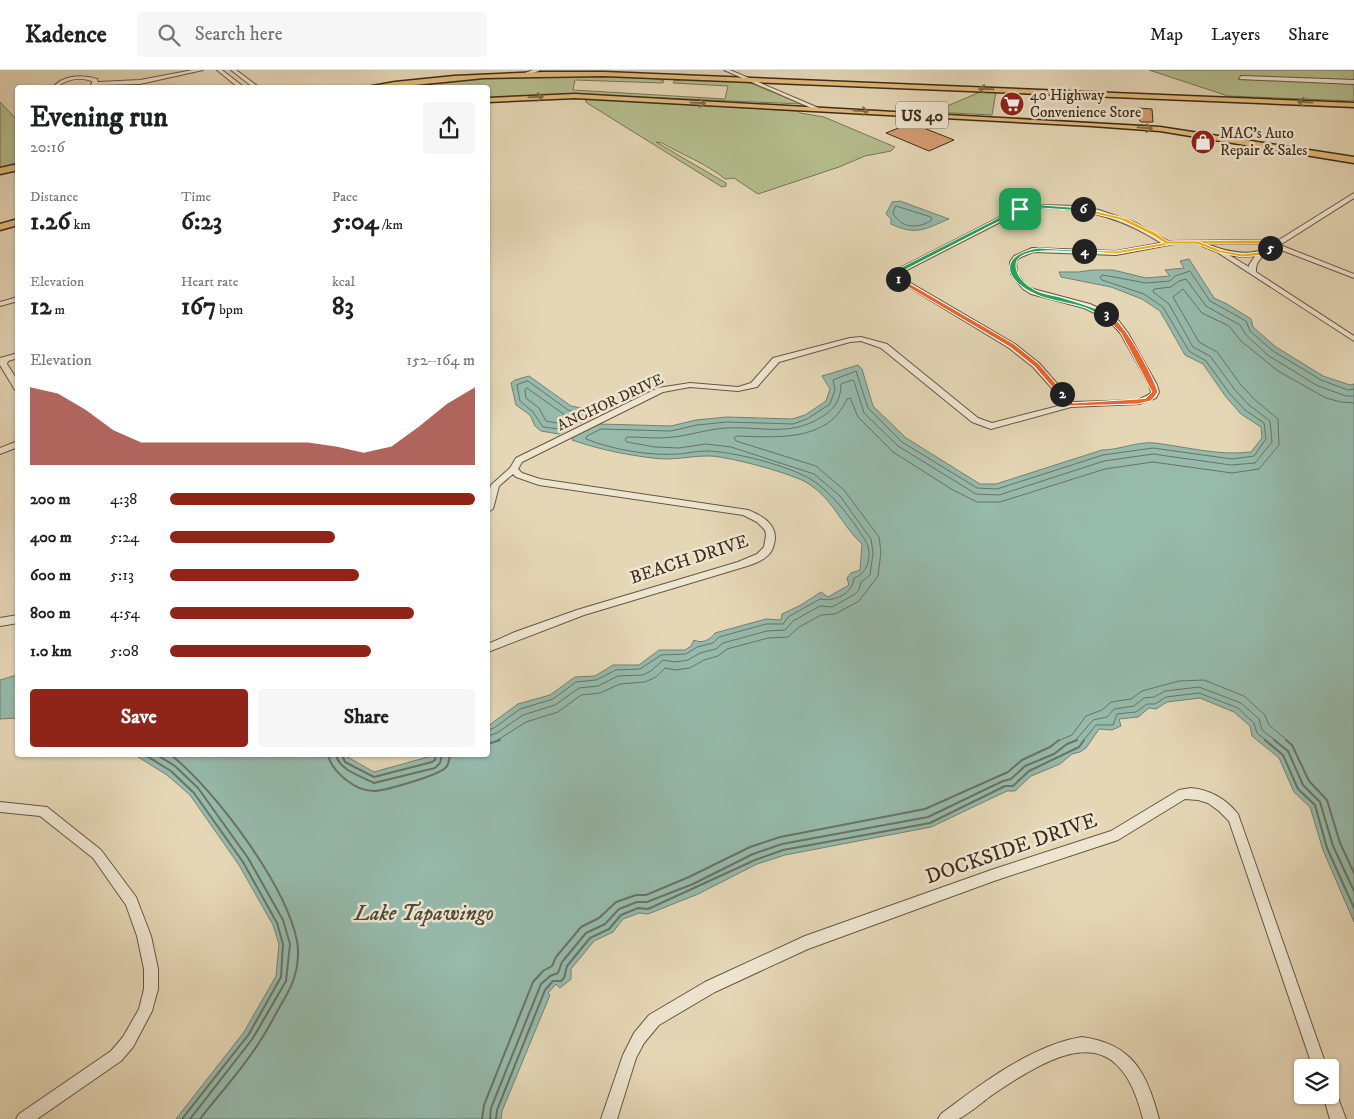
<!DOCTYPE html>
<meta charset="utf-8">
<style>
body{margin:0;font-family:"IM FELL DW Pica",serif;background:#f6f6f6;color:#202124;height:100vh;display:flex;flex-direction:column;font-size:19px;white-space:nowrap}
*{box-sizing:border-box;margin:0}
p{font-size:16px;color:#757577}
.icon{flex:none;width:28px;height:28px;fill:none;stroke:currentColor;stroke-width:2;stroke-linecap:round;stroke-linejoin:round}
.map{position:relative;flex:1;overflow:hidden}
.side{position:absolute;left:15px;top:15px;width:475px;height:672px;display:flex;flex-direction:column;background:#fff;border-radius:5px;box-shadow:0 1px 4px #0004}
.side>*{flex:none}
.tools{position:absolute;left:1294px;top:989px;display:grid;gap:10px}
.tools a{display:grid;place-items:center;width:45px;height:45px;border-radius:5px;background:#fff;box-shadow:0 1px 4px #0004;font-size:25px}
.pin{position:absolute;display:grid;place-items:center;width:42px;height:42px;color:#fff;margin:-21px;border-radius:10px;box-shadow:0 2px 8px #0006}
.km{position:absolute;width:25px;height:25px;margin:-12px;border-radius:50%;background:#222;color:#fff;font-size:14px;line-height:25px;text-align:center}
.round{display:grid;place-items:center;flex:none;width:52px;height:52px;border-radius:5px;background:#f6f6f6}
.summary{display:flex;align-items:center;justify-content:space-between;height:85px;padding:0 15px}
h1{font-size:28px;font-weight:700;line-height:38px}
.figures{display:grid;grid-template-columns:repeat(3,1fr);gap:8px;height:85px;padding:5px 15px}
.figures div{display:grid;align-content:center}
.figures b{font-size:25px;font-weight:700}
.figures small{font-size:14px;font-weight:400}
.figures p{font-size:14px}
.chart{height:140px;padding:10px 15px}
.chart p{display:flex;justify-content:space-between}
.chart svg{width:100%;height:90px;margin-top:5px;fill:#8f2418;opacity:.7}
.primary-button{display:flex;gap:10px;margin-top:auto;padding:10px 15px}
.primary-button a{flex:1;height:58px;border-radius:5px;background:#8f2418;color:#fff;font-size:20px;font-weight:700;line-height:58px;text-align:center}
.primary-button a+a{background:#f6f6f6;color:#202124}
ul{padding:0 15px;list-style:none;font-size:16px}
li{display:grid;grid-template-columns:80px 60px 1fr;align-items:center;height:38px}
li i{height:12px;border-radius:6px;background:#8f2418}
header{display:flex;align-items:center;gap:30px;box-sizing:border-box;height:70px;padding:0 25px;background:#fff;border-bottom:1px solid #e0e0e0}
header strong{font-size:24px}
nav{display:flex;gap:28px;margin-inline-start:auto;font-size:18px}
.search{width:350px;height:45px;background:#f6f6f6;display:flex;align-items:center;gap:12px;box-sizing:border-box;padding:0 18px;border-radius:5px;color:#757577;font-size:19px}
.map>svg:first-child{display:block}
.green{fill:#b5be8e;stroke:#797554}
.water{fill:#96baac;stroke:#728172}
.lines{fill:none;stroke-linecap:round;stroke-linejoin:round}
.shore-far1{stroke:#6a7364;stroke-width:1}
.shore{stroke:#6a7364;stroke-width:2}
.building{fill:#d59c73;stroke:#3d2c1b}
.minor-casing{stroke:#675742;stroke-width:2}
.primary-casing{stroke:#3d2c1b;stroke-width:3}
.minor{fill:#eee5d0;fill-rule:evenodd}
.primary{fill:#e2bc7b;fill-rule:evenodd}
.oneway{stroke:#876d46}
.split-1{fill:#22a559;stroke:#fff}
.split-2{fill:#f0652b;stroke:#fff}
.split-3{fill:#f0652b;stroke:#fff}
.split-4{fill:#22a559;stroke:#fff}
.split-5{fill:#f5b400;stroke:#fff}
.split-6{fill:#f5b400;stroke:#fff}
.split-7{fill:#22a559;stroke:#fff}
.labels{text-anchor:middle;stroke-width:5;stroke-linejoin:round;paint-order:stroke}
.far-poi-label{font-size:15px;fill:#3d2c1b;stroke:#eee5d0;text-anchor:start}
.far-street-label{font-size:15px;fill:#3d2c1b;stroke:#eee5d0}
.shield{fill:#eee5d0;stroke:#726451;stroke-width:1}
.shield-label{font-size:16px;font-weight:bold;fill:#3d2c1b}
.street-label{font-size:18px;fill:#3d2c1b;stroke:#eee5d0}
.near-street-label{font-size:21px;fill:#3d2c1b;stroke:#eee5d0}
.near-water-label{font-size:22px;font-style:italic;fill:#4f4838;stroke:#eee5d0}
</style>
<header>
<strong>Kadence</strong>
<div class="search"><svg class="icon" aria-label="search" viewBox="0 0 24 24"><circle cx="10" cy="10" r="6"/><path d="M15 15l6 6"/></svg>Search here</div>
<nav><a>Map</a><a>Layers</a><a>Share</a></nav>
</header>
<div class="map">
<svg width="1354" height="1049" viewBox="0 0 1354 1049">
<rect width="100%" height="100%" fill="#e5d7b6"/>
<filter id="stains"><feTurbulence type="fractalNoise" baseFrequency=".004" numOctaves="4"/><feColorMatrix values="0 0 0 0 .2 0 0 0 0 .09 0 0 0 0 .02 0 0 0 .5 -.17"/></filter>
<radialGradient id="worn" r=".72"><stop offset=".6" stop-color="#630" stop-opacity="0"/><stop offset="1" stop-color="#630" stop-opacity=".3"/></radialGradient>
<!-- green -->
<g class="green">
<polygon points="1149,0 1354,0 1354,31 1228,26"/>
<polygon points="502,6 604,6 654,8 664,11 663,13 575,10 573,20 725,29 728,16 673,13 674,11 686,9 745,11 802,34 566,24 488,28 488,18 377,18"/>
<polygon points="980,22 996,22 992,45 933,42"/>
<path d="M589,29l210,12 1,2 24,4 71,30 -4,4 -26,5 -26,11 -81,27 -24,-16 -9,1c-18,-15 -42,-24 -63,-36l-6,-1 70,41v3l-4,1 -135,-84 -2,-2z"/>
<polygon points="0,32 18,51 17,93 0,98"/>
</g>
<!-- water -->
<g class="water">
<path d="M900,131l49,18c-24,10 -33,17 -58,5v-5l-5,-5 6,-12z"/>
<path d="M1189,189l25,39 13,6 24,15 2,8 23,20 47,29 27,9 4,-1v538l-31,-72 -13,-43 -16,-15 -15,-34 -27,-22 -2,-10 -16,-14 -34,-14 -33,4 -11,7 -7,-1 -11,9 -19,2 2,7 -9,4 -13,-1 -13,19 -6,4 -8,2 -12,10 -29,12 -16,15h-8l-76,36 -146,28 -28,9 -59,30 -50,20 -9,-1 -16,6 -10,13 -19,9 -23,28v10l-11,9 -4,-4 -8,9 2,2 -48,116 -1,8h-325l68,-87 32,-56 3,-32 -6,-19 -34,-60 -49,-70 -23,-20 -32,-20h209l30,17 61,-17h53v-29l30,-22 32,-9 25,-18 20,-1 18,-11h26l20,-15h26l6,-4 3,-6c8,4 16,0 21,-7l51,-14 15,1 1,-6 19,-9 20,-13 7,5 21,-12 -2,-7 4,-5 9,-3 2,-26c-20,-18 -29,-45 -53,-60 -14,-10 -85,-29 -102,-28 -18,0 -35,5 -54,2 -27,-3 -55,-9 -81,-18l2,-4 26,-12 71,2 25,-6 31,-3 65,2 13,-4 21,-14 4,-12 -8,-13 36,-11 4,4 11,37 33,32 74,46h16l106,-34c18,0 36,-9 53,-7 32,4 64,13 96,9l11,-14 -1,-11 -20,-13 -15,-17 -23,-33 -18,-9 -25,-44 -18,-12 -31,-12 -50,-10 -2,-5h20l13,-2h21l33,8 24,-2 -5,-6 19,-2 -4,-7z"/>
<polygon points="529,306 571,336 592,340 598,343 559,364 541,361 535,356 530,345 516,335 511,313 515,310"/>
<polygon points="17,605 17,648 0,649 0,610"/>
</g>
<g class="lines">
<!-- shore-far1 -->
<g class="shore-far1">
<path d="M896,136l35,11 1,3c-14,9 -31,9 -39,-7z"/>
<polygon points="528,311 568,340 581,344 581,347 559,359 543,357 533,342 520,331 517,315"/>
<polygon points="527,318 565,345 565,349 557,353 546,351 539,338 526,328 525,321"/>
<path d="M488,660l6,-2 26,-19 33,-10 23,-17 20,-2 20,-10 24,-1 21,-14 25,-1 11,-7 16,-4 6,-6 47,-13h17l5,-7 32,-18c14,3 33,-5 34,-21 15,-5 19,-25 11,-38 -12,-20 -34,-48 -53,-60 -22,-14 -80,-29 -106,-29 -9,0 -18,2 -26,3 -31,2 -66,-4 -94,-15l1,-3 14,-7 70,2 26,-6 30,-3 66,2 14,-5 23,-15 5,-14 -2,-10 23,-9 12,37 34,34 75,46 20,1 106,-34 50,-7 79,11 22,-3 12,-17 -2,-16 -19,-13 -15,-16 -24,-33 -17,-10 -26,-44 -19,-13 -42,-14 -2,-3 3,-2 43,8 24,-2 5,-5 15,-5 20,30 36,20 4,10 23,20 48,29 27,10 6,-1"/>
<path d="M488,666l9,-3 26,-18 32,-10 24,-17 19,-2 20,-10 25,-1 8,-4 12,-11 12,2 13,-2 12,-7 16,-4 7,-6 44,-12 18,-1 8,-9 27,-15 12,1 23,-13 4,-4 2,-8 9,-7 3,-22 -2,-14 -31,-43 -26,-22 -83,-27 -25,-3 -27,4 -24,-1 -28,-5 -2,-2 2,-3c15,0 31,2 46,0 18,-2 36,-8 53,-9 35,-2 62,9 94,-10 14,-8 21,-18 21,-34l11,-4 2,1 10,32 34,33 78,48 23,1 105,-34 49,-7 78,11 24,-2 17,-21 -2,-21 -21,-16 -14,-15 -25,-34 -17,-9 -24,-43 -16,-12 1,-3 17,-2 8,-6 7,-2 20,27 34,19 6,10 23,21 49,30 28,10h8"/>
<path d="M496,671l30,-19 32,-10 23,-17 19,-2 20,-9 25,-2 11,-5 9,-9 10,2 15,-2 14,-8 14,-4 9,-7 41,-11 20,-1 11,-10 22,-12 14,-1 24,-13 19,-25 3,-24 -2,-15 -35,-47 -28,-24 -80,-25 -2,-3 2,-2c39,1 92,7 111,-37l3,-1 8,19 35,35 60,38 24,12h23l105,-33 48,-7 79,11 27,-4 20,-24 -1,-26 -24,-20 -13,-14 -24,-33 -18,-10 -26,-45 10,-8 19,24 27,13 12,15 37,30 48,27 15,4 13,1"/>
<polyline points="1058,671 1072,665 1086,646 1102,640 1111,632 1131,629 1142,621 1179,611 1204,610 1244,626 1265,645 1269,655 1288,671"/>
<polyline points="1075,671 1093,650 1107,647 1114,639 1134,636 1144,628 1154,627 1165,621 1199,617 1241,633 1259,649 1262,660 1276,671"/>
<polyline points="1083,671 1096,655 1113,655 1117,644 1136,642 1147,634 1155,634 1166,627 1199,623 1238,638 1254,653 1257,663 1267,671"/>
</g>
<!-- shore -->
<g class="shore">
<polyline points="1265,670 1283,685 1298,719 1315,735 1327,778 1354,838"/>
<polyline points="1274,670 1288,681 1303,715 1320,732 1333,776 1354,821"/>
<polyline points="1286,670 1292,675 1309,711 1327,730 1340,773 1354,803"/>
<polyline points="488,674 500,670"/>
<polyline points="145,685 171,701 194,723 243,792 277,853 283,874 281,907 249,964 182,1049"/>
<polyline points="157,685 175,696 198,718 248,788 283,850 290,874 286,911 253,968 190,1049"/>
<path d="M171,685c44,35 115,130 126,186 2,11 1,26 -3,37 -3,11 -10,21 -15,30 -6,11 -12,23 -19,33 -17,28 -40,52 -60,78"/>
<path d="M328,685c4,17 28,37 47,36 11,-1 67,-16 72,-25 2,-3 2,-8 3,-11"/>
<path d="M336,685c3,15 25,21 38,28l61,-15 5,-5 2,-8"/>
<polyline points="342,685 345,692 374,707 432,692 435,690 436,685"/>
<polyline points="482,1049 484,1035 533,912 543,901 552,896 556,887 581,857 599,848 616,832 636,825 646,825 689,807 750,777 780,767 925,739 1008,702 1022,690 1050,677 1059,670"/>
<polyline points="490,1049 491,1038 541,914 550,906 558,903 562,892 586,863 605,854 619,839 637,832 647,832 693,814 753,784 782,774 928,747 1003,711 1011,709 1025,696 1054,684 1067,674 1077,670"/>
<polyline points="496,1049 497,1040 545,920 553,911 561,911 564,908 567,896 590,868 609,859 621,845 638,838 648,839 755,790 783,780 930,753 1005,716 1013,716 1029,701 1079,677 1084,670"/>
</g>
</g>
<!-- building -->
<g class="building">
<polygon points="1138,38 1152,39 1153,52 1141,52 1139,50"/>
<polygon points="911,53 954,70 929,81 886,63"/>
</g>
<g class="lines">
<defs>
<g id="minor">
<path d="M193,0h10l-63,14 -44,1 -2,3h-5l3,-5v-2c-9,-3 -20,-3 -29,2 -5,3 -5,5 -11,5 11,-13 29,-14 45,-9l1,3 42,-2z"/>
<polygon points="217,0 222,0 245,18 239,18"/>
<polygon points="231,0 236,0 260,18 254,18"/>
<polygon points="533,0 541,0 528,5 525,3"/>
<polygon points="724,0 730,0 821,39 816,40"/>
<polygon points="1241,6 1354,10 1354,14 1239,9"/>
<path d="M1354,123v5l-74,47 74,29v4l-78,-30c-11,7 -21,11 -20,24l98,64v5l-137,-89 -15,-6 -1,-2h-27l-58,11 -83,-3 -14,6 -3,4 1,12 10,13 10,3 53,14 19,9 10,8 9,12 29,52 2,7 -3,6 -17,6 -68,3 -80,22 -19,-7 -91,-74 -20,-7 -11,1 -71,20 -22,25 -19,4 -48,-4 -27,5 -141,70 -4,7 4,4 18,6 208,31c15,6 31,15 26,34 -1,5 -4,10 -8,13 -6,5 -15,8 -22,10l-160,48 -96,37v-8l27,-12 62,-22 161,-48 19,-8 7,-7 2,-12 -1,-5 -8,-8 -14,-7 -204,-30 -23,-8 -3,-3 -14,12 -6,23 -5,3v-17l3,-10 19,-17 6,-10 142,-70 32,-5 48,4 13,-4 22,-25 77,-20 11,-1 26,7 91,74 14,5 74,-19 -33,-37 -24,-19 -117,-71v-5l126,-64 21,-3 39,1 21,4 37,13 32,18 98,-1 8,3zM1039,138c45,-1 84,10 122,35l-45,8 -84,-3 -18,8 -4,6 1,12 12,15 8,5 53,14 19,9 10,8 8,9 28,51 2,7 -1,2 -12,6 -65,2 -34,-39 -24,-19 -118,-69 125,-64zM1207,174h58l5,2c-19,12 -43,6 -63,-2zM1229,185l13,2 13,-1 -6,9v2z"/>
<polygon points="18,227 18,231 0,236 0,232"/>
<polygon points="18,283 18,288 8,291 7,294 18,311 18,320 15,320 0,295 0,288"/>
<polygon points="18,371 18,377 0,384 0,378"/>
<polygon points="18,545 18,553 0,556 0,548"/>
<path d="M1191,718c20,2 35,11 47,26l89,254h-14l-84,-247 -10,-10 -11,-8 -10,-3 -13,-1 -67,41 -124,41 -186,68 -93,43 -56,33 -15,18 -8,15 -19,61h-16l22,-64 11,-22 15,-18 56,-33 100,-46 189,-67 117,-38 68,-41z"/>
<polygon points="0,732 47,737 101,780 136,827 151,866 158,899 158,919 152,941 133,977 121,991 37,1049 16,1049 19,1044 111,981 123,967 139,939 144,919 144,899 137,866 126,835 93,788 40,746 0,742"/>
<path d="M1082,967c51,7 65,36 77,82h-16c-25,-103 -87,-67 -151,-24 -7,5 -27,22 -34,24 -6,0 -14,0 -20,0l3,-5c40,-30 91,-69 141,-77z"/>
<polygon points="1330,1018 1335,1020 1346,1049 1330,1049 1323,1025 1330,1025"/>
</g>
<g id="primary">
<polygon points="544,2 604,2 1354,33 1354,37 604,6 484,8 385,18 361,18 395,12 454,6"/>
<polygon points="575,24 1160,57 1354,87 1354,93 1160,61 1092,56 575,28 488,32 488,28"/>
<polygon points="18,94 18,100 0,104 0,98"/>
<polygon points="18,149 18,155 0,160 0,154"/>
</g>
</defs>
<!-- minor casing -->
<use href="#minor" class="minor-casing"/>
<!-- primary casing -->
<use href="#primary" class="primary-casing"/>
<!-- minor -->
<use href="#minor" class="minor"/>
<!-- primary -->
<use href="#primary" class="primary"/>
</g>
<!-- one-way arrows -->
<defs><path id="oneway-shaft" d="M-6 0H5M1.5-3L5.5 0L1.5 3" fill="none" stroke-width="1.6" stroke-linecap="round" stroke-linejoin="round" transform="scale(1.25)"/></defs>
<g class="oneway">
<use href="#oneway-shaft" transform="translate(986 19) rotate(-178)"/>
<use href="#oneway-shaft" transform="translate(536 27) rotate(-2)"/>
<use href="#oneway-shaft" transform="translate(1305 32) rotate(-177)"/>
<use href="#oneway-shaft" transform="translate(698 33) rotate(3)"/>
<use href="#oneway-shaft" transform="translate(861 41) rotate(3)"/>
<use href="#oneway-shaft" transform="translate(1145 58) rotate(5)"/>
</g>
<!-- split-1 -->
<polygon class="split-1" points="1018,138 1023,139 897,204 900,210 896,210 891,206 892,202"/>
<!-- split-2 -->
<polygon class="split-2" points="896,208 900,208 1014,274 1039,294 1064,323 1064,325 1059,325 1034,296 1010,277 896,210"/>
<!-- split-3 -->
<path class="split-3" d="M1104,243c17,0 49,63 54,79l-7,9 -13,3 -69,2 -10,-11v-2h5l9,10 65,-4 8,-1 6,-6 -31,-59 -17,-17z"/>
<!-- split-4 -->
<path class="split-4" d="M1039,178l48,3 -3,2c-14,-1 -71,-9 -68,14 2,12 9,17 19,23 7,4 17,5 25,7 17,5 32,10 48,16v3c-7,0 -15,-5 -22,-8 -17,-6 -39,-7 -55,-16 -32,-17 -27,-39 8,-44z"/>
<!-- split-5 -->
<polygon class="split-5" points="1266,170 1279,174 1270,180 1267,178 1271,175 1266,174 1174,174 1116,184 1081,181 1084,180 1116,181 1174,171"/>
<!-- split-6 -->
<polygon class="split-6" points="1083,138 1125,148 1156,163 1167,171 1198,171 1220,180 1242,184 1260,182 1270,176 1273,178 1263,185 1242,187 1217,182 1197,174 1166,174 1152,165 1121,150 1082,141"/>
<!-- split-7 -->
<polygon class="split-7" points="1041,135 1083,138 1086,139 1083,141 1041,138 1020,141 1018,139"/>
<!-- icons -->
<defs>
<symbol id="supermarket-disc" viewBox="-11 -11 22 22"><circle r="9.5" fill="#8f2418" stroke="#eee5d0"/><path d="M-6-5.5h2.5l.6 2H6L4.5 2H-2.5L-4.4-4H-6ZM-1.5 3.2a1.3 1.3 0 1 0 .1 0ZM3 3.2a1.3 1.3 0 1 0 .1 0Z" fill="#fff"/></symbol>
<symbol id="shop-disc" viewBox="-11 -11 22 22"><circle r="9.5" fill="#8f2418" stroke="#eee5d0"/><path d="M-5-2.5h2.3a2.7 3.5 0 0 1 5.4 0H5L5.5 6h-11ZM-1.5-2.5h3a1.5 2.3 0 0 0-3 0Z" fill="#fff"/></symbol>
</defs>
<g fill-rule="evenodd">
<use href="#supermarket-disc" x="998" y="20" width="28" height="28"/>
<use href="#shop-disc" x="1189" y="58" width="28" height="28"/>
</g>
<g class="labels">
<!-- far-poi labels -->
<g class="far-poi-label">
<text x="1030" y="30">40 Highway<tspan x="1030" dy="17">Convenience Store</tspan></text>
<text x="1220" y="68">MAC's Auto<tspan x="1220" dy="17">Repair &amp; Sales</tspan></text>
</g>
<!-- far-street labels -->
<g class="far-street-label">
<text transform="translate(610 332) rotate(-25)" y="5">ANCHOR DRIVE</text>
</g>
<!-- shield labels -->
<rect class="shield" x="896" y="31.5" width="52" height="27" rx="4"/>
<g class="shield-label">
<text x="922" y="51">US 40</text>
</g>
<!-- street labels -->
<g class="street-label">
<text transform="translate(689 489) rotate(-18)" y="6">BEACH DRIVE</text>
</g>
<!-- near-street labels -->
<g class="near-street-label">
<text transform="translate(1011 778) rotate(-19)" y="7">DOCKSIDE DRIVE</text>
</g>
<!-- near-water labels -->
<g class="near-water-label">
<text x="424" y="850">Lake Tapawingo</text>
</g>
</g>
<rect width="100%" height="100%" filter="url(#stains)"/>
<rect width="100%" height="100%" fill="url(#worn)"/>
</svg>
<div class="tools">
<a><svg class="icon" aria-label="layers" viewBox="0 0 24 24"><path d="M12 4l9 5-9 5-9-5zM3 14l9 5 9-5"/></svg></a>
</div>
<div class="pin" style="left:1020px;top:139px;background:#1e9e55"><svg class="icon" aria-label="arrive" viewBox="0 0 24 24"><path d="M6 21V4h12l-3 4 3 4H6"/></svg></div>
<b class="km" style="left:898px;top:209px">1</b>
<b class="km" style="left:1062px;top:324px">2</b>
<b class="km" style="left:1106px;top:244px">3</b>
<b class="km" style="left:1084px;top:181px">4</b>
<b class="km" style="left:1270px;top:178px">5</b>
<b class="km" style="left:1083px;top:139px">6</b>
<section class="side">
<div class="summary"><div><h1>Evening run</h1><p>20:16</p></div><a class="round"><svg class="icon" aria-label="share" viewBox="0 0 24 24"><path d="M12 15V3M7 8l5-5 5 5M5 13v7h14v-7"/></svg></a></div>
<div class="figures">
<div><p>Distance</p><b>1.26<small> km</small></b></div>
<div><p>Time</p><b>6:23</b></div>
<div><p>Pace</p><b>5:04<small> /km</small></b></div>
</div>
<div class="figures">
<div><p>Elevation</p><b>12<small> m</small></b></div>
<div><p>Heart rate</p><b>167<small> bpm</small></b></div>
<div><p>kcal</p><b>83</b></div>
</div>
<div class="chart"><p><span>Elevation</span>152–164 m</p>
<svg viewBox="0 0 160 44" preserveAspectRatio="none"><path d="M0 44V6L10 9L20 17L30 27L40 33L50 33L60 33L70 33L80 33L90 33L100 33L110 35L120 38L130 35L140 25L150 14L160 6V44z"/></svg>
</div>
<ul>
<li><b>200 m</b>4:38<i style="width:100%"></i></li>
<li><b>400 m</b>5:24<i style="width:54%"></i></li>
<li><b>600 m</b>5:13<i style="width:62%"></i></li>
<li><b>800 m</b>4:54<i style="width:80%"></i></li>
<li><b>1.0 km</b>5:08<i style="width:66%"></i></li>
</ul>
<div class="primary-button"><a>Save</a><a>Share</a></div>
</section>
</div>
